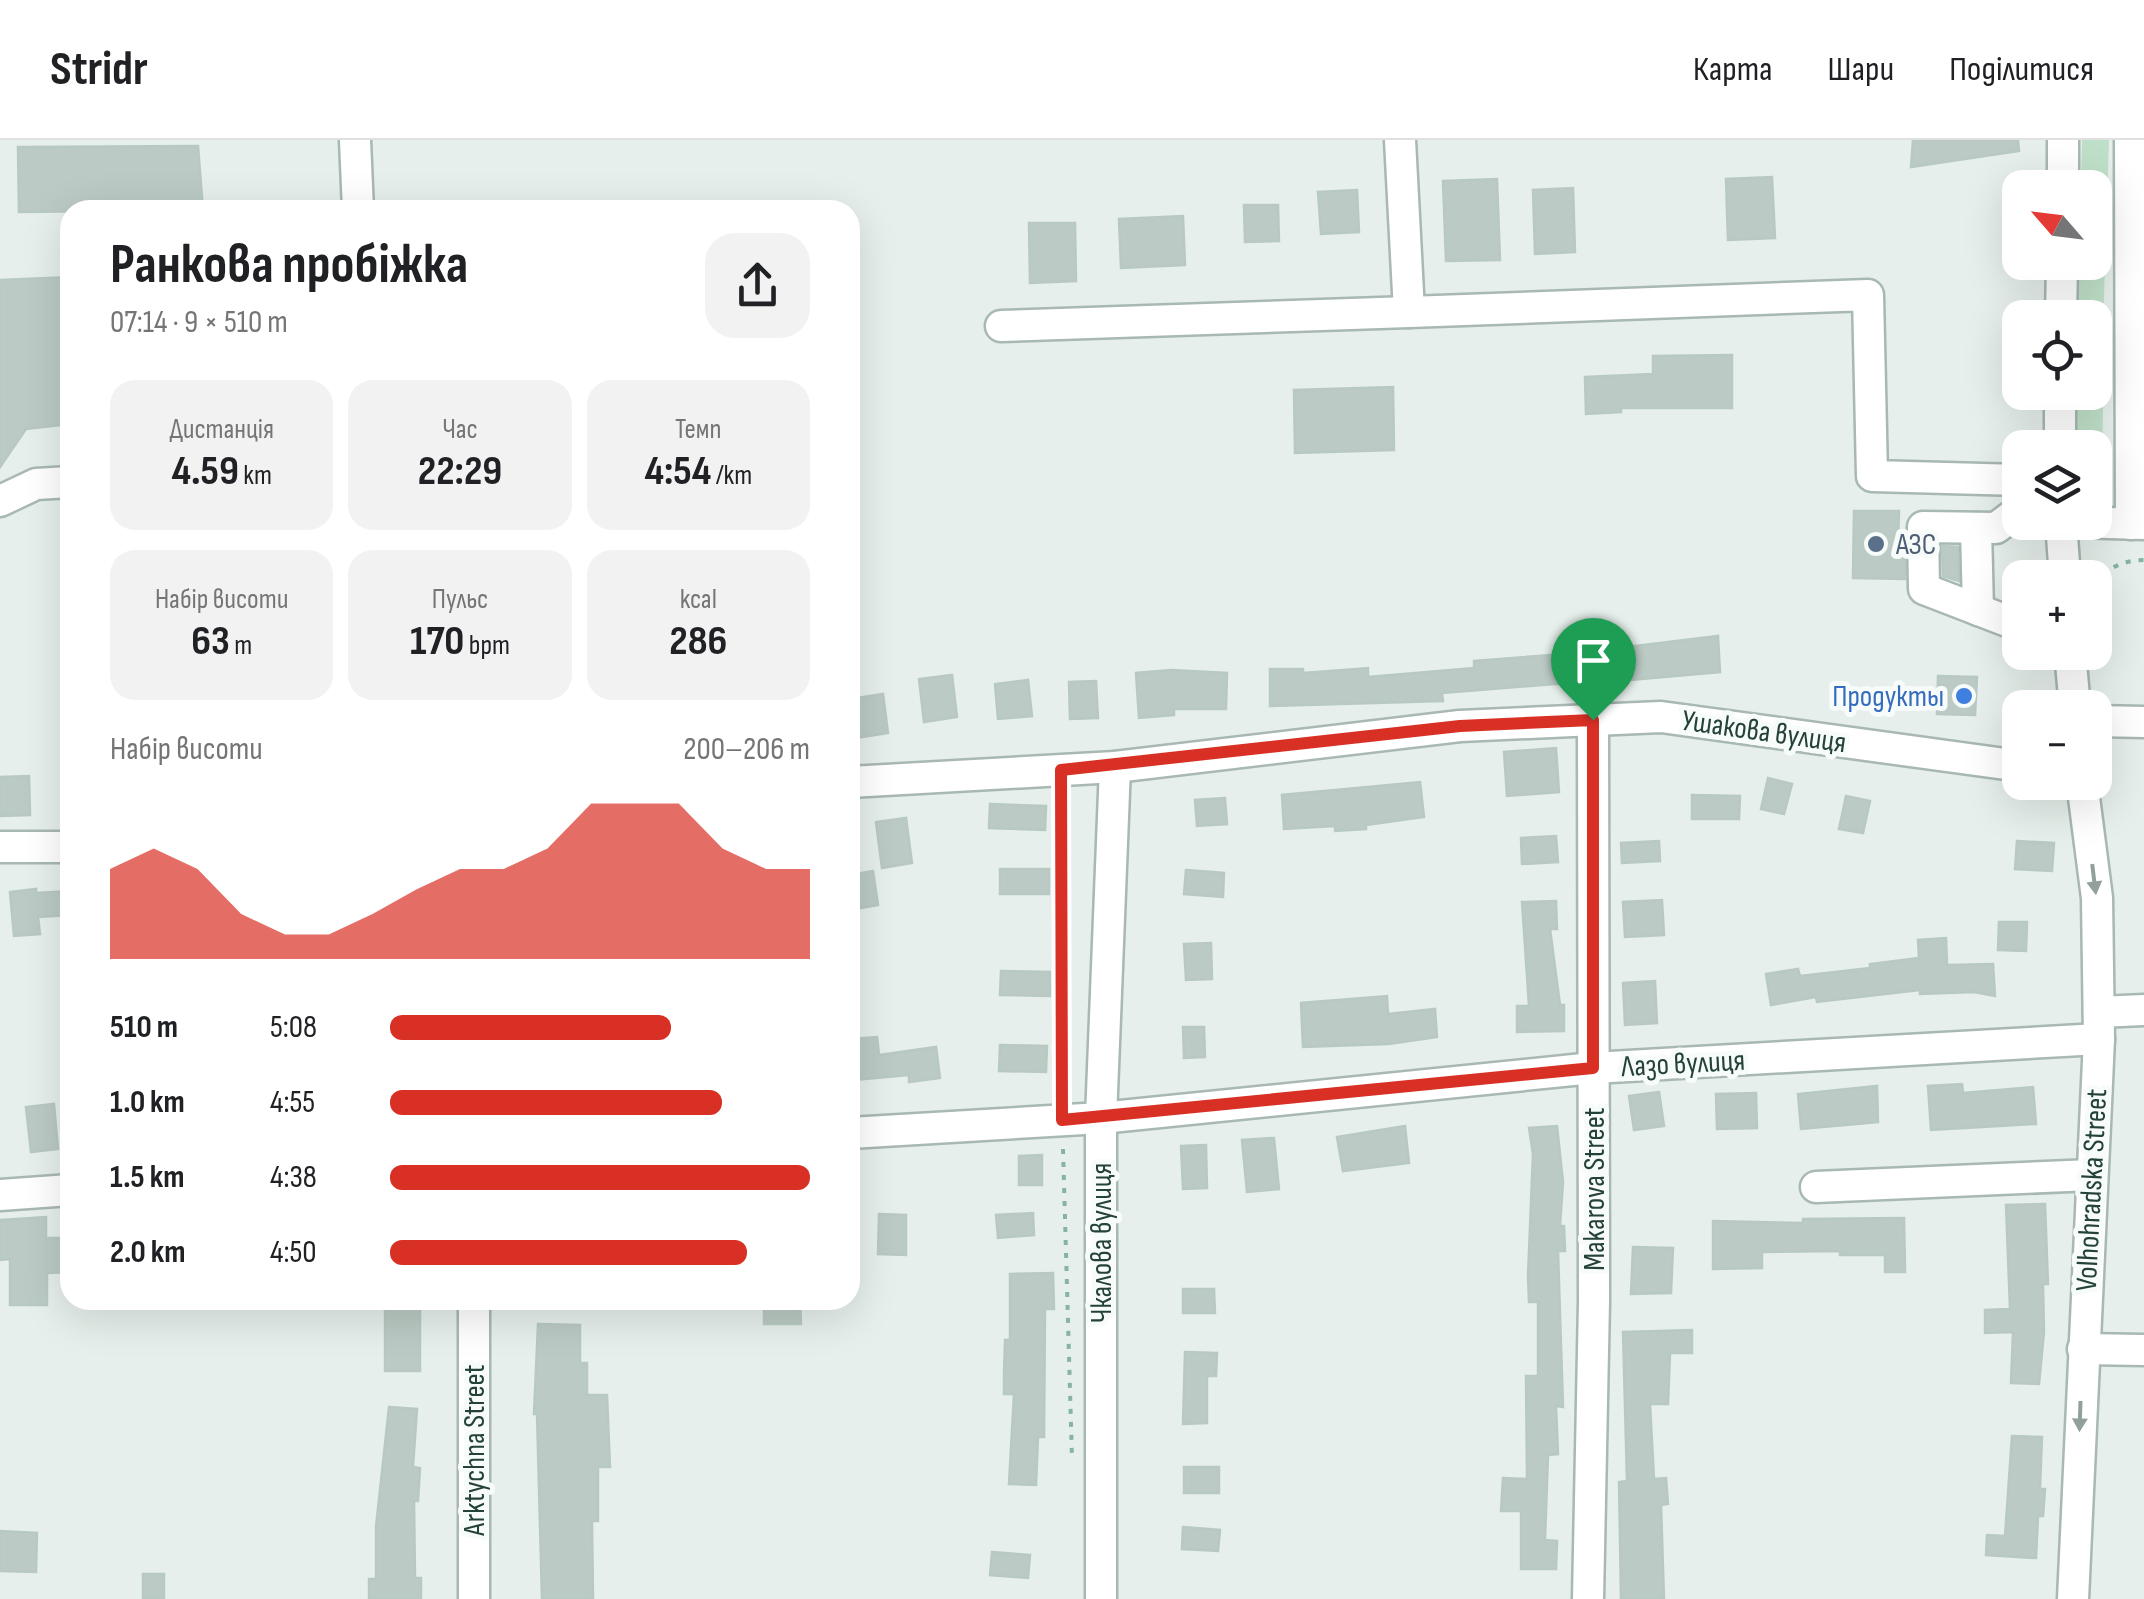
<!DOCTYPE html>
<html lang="uk">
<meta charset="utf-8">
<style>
body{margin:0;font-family:"Sofia Sans Condensed",sans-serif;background:#f2f2f2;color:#202124;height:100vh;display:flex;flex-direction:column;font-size:38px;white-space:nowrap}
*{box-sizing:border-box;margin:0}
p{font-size:32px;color:#757577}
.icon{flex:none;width:55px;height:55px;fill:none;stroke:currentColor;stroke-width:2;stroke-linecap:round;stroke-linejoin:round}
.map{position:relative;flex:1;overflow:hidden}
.details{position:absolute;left:60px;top:60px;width:800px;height:1110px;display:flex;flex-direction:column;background:#fff;border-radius:30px;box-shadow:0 10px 40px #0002}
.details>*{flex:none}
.needle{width:65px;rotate:298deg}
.tools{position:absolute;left:2002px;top:30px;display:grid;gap:20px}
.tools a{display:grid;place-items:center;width:110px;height:110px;border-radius:20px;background:#fff;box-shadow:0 10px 40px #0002;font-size:50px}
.pin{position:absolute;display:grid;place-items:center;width:85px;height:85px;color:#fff;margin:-102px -42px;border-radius:50% 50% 50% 0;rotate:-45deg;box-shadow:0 0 10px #0007}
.pin .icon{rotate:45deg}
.round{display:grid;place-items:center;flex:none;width:105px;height:105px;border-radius:30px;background:#f2f2f2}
.summary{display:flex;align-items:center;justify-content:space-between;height:170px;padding:0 50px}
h1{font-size:55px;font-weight:700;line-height:75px}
.figures{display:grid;grid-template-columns:repeat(3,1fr);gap:15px;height:170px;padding:10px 50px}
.figures div{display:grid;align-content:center;border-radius:25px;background:#f2f2f2;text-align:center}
.figures b{font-size:42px;font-weight:700}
.figures small{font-size:28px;font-weight:400}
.figures p{font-size:28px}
.chart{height:280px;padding:20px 50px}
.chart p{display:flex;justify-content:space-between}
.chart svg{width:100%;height:180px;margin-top:10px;fill:#d93025;opacity:.7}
ul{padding:0 50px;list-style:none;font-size:32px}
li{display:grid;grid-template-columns:160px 120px 1fr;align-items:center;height:75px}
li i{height:25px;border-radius:12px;background:#d93025}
header{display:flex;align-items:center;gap:60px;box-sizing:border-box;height:140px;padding:0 50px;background:#fff;border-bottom:2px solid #e0e0e0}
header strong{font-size:48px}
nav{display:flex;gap:55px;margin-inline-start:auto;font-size:35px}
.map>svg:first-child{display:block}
.green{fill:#bfe0c8}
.building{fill:#bbcac4;stroke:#b8c9c2;stroke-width:2.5}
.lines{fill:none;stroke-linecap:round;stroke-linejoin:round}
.minor-casing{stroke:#a8b8b2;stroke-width:35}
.path{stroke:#86b3a5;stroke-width:4;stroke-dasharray:5 8;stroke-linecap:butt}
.minor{stroke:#fff;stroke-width:30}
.oneway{fill:#92a09c}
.route-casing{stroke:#fff;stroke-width:20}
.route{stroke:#d93025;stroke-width:12}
.service-dot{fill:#5c6f8a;stroke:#f7fbf9;stroke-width:4}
.shop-dot{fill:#3f7fe0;stroke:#f7fbf9;stroke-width:4}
.labels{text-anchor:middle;stroke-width:10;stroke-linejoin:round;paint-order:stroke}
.service-label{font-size:30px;fill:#4e5e75;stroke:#f7fbf9;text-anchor:start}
.shop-label{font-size:30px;fill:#366cbe;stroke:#f7fbf9;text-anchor:end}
.street-label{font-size:30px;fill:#24423a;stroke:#f7fbf9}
</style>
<header>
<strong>Stridr</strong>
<nav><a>Карта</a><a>Шари</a><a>Поділитися</a></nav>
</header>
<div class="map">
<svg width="2144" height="1459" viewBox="0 0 2144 1459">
<rect width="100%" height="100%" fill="#e6efeb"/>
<!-- green -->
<g class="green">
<polygon points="2082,0 2109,0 2102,219 2095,232 2095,178 2077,177 2078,123 2095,122 2095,48 2081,47"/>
<polygon points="2097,251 2103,265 2102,354 2095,357 2095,308 2075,308 2075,263 2079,253"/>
</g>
<!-- building -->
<g class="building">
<polygon points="1913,0 2018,0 2019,11 1911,27"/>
<polygon points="198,6 203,70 19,72 18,7"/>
<polygon points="1772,37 1775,98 1728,100 1726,39"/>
<polygon points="1497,39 1500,120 1446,121 1443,41"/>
<polygon points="1573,48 1575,112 1535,114 1533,50"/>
<polygon points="1357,50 1359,92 1321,94 1318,52"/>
<polygon points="1244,65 1278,65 1279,101 1245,102"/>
<polygon points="1183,76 1185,125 1121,128 1119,79"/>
<polygon points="1029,83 1075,83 1076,141 1030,143"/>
<polygon points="70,137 70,284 26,289 0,327 0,140"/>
<polygon points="1732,215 1732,268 1621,268 1621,272 1586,274 1585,237 1653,234 1653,216"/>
<polygon points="1393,247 1394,310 1295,313 1294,250"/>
<polygon points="1854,371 1899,371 1898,404 1905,404 1905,439 1853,438"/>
<polygon points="1942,406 1958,407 1959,441 1943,436"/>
<polygon points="1718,496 1720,532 1620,541 1618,508"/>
<polygon points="1576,513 1579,542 1442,553 1443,561 1270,566 1270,529 1303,529 1303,533 1368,528 1368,537 1474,528 1474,521"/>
<polygon points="1171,530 1227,533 1226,569 1174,569 1174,575 1139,578 1136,533"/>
<polygon points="952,535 957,577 924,582 919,539"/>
<polygon points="1938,536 1977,537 1975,575 1937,574"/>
<polygon points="1028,540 1032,576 998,579 995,544"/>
<polygon points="1096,541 1098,578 1070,579 1069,542"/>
<polygon points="883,554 888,593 850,599 850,559"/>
<polygon points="1556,608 1559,652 1507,656 1504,612"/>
<polygon points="29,636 30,675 0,676 0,637"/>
<polygon points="1768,638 1792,644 1784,674 1761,669"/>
<polygon points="1420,642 1424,677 1366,685 1366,689 1335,691 1335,686 1284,689 1282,655"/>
<polygon points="1692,655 1740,656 1739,679 1692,679"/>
<polygon points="1846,656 1870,661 1863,693 1839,689"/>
<polygon points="1225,658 1227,684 1197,686 1195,660"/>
<polygon points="990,664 1046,666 1045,690 989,688"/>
<polygon points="906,678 912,723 882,728 876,682"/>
<polygon points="1556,696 1558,722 1522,724 1521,698"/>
<polygon points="1659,701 1660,721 1622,723 1621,703"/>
<polygon points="2017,701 2054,703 2052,731 2015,729"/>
<rect x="1000" y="729" width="49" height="25"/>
<polygon points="1186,730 1224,733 1223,757 1184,754"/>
<polygon points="873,731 878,765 850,770 850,735"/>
<polygon points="36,749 36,753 70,751 70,775 38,777 40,794 14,796 10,752"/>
<polygon points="1662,760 1664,795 1625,797 1623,762"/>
<polygon points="1556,761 1557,789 1550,789 1560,865 1564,865 1564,891 1517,892 1517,866 1529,866 1522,762"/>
<polygon points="1999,782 2027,782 2026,811 1998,810"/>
<polygon points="1946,798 1947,825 1993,824 1995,856 1974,852 1920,854 1920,850 1817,862 1816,857 1771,865 1766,834 1798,829 1800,836 1870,828 1870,824 1919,818 1918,800"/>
<polygon points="1211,803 1212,839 1186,840 1184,804"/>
<polygon points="1001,831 1050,832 1050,856 1000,855"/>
<polygon points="1655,841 1657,883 1625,885 1623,843"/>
<polygon points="1387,856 1388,874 1435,869 1437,897 1389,904 1303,907 1301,863"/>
<polygon points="1183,887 1204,887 1205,917 1184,918"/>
<polygon points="877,897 879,915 936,907 940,938 909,942 909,935 855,940 851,899"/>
<polygon points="1000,905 1047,906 1046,932 999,931"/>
<polygon points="1962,944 1963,953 2033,947 2036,984 1931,990 1928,946"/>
<polygon points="1877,946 1878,982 1801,989 1798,954"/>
<polygon points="1659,952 1664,986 1634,990 1629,956"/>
<polygon points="1756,953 1757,988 1717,989 1716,954"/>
<polygon points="54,964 58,1009 31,1012 26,967"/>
<polygon points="1405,986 1409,1023 1343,1031 1337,997"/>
<polygon points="1557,986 1563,1042 1560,1086 1564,1086 1565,1111 1558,1111 1563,1267 1556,1266 1558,1314 1548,1315 1545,1400 1557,1401 1556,1429 1521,1429 1521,1371 1501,1371 1503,1338 1527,1339 1526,1236 1538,1236 1538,1162 1529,1162 1528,1136 1533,1014 1529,988"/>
<polygon points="1274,998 1279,1049 1247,1052 1242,1000"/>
<polygon points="1206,1005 1207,1048 1183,1049 1181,1006"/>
<polygon points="1042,1015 1042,1045 1019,1045 1019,1016"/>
<polygon points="2045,1064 2048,1144 2043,1144 2044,1192 2039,1244 2011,1243 2013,1192 1985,1193 1985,1170 2010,1169 2006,1065"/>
<polygon points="1033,1073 1034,1095 998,1098 996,1075"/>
<polygon points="879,1074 906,1075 906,1115 878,1114"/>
<polygon points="46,1077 46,1098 70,1098 70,1132 47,1133 47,1165 10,1165 10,1119 0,1120 0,1080"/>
<polygon points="1904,1078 1905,1132 1885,1132 1885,1115 1840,1115 1840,1111 1762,1112 1762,1128 1713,1129 1713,1081 1803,1083 1803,1079"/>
<polygon points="1633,1107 1673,1108 1671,1153 1631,1154"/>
<polygon points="1053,1133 1054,1169 1045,1169 1044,1297 1038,1297 1036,1345 1009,1344 1014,1254 1004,1254 1004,1234 1005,1200 1010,1200 1010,1134"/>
<polygon points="1183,1149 1214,1149 1215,1173 1183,1173"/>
<rect x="385" y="1160" width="35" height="71"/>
<polygon points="764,1160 800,1160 801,1184 764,1184"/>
<polygon points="538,1184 580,1185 580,1223 587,1223 587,1255 607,1255 610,1327 598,1327 598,1381 592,1381 593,1459 542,1459 537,1274 534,1274"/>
<polygon points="1692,1190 1692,1213 1670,1213 1668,1264 1650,1264 1654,1339 1666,1338 1668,1364 1661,1365 1664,1459 1621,1459 1619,1342 1627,1341 1623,1192"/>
<polygon points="1185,1212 1217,1213 1216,1236 1207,1236 1207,1283 1183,1284"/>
<polygon points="389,1267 417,1269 413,1327 420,1328 418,1361 414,1361 415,1438 421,1438 421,1459 369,1459 369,1439 376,1439 376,1387"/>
<polygon points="2012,1296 2042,1297 2040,1349 2045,1349 2043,1376 2038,1376 2036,1418 1986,1415 1987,1395 2005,1396"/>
<rect x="1184" y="1327" width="35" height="26"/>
<polygon points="1183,1387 1220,1390 1218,1411 1182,1409"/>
<polygon points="0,1391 37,1393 36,1432 0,1431"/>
<polygon points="992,1412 1030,1415 1028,1438 990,1435"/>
<rect x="143" y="1434" width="21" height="25"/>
</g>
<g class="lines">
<defs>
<g id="minor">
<polyline points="355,0 358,70"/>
<polyline points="1400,0 1409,172 1868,155 1872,336 2020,340"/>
<polyline points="2130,0 2131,384"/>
<polyline points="2063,48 2063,0"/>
<polyline points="2061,178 2062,122"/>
<polyline points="1001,186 1409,172"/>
<polyline points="2060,308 2060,252"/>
<polyline points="0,361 36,344 70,342"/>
<polyline points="2020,370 1996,388 1923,387 1924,449 2020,486"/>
<polyline points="2061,382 2065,438"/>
<polyline points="2075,382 2144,384"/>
<polyline points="1976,388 1978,470"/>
<polyline points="2070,512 2075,568"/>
<polyline points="2095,581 2144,582"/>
<polyline points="850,642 1115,627 1460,586 1661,577 2020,626"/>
<polyline points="0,707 70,707"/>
<polyline points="2099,872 2144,870"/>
<polyline points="850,993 1101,978 1593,928 2099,899"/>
<polyline points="1816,1047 2092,1035"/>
<polyline points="0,1055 70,1050"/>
<polyline points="2083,1209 2144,1210"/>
<polyline points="474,1459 474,1160"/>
<polyline points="1101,1459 1101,978 1115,627"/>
<polyline points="1588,1459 1594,1161 1593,579"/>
<polyline points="2073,1459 2099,899 2097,758 2082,642"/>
</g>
</defs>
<!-- minor casing -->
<use href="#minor" class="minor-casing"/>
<!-- path -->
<g class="path">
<path d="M2095,445c10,-17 30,-25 49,-25"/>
<polyline points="1061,654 1062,954"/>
<polyline points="1063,1009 1072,1319"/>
</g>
<!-- minor -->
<use href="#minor" class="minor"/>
</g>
<!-- one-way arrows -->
<defs><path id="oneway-solid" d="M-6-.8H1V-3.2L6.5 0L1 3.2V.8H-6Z" transform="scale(2.5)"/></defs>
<g class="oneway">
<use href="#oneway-solid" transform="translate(2094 739) rotate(83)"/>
<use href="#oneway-solid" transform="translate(2080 1276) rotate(92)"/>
</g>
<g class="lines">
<defs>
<polygon id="route" points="1593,580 1593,928 1062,980 1061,630 1460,586"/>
</defs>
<!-- route casing -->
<use href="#route" class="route-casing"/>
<!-- route -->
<use href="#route" class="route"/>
</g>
<!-- markers -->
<circle class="service-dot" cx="1876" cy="404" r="10"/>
<circle class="shop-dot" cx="1964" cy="556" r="10"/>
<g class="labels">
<!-- service labels -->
<g class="service-label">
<text x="1896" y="414">АЗС</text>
</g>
<!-- shop labels -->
<g class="shop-label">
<text x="1944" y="566">Продукты</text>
</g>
<!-- street labels -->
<g class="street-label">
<text transform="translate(1764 591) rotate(8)" y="10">Ушакова вулиця</text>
<text transform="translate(1683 923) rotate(-3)" y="10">Лазо вулиця</text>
<text transform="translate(1594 1049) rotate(-90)" y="10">Makarova Street</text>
<text transform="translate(2091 1050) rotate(-87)" y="10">Volhohradska Street</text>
<text transform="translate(1101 1103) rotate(-90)" y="10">Чкалова вулиця</text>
<text transform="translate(474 1310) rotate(-90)" y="10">Arktychna Street</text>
</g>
</g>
</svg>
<div class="tools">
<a><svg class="needle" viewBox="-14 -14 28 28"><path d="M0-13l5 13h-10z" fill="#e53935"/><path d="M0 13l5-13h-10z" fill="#757577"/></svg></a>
<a><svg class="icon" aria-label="locate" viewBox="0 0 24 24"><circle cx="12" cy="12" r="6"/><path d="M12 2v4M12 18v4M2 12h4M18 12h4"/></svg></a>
<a><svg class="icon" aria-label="layers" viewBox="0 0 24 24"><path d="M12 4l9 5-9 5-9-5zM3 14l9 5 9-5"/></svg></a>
<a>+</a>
<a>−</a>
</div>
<div class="pin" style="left:1593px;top:580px;background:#1e9e55"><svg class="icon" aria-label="arrive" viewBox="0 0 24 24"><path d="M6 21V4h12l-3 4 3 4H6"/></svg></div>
<section class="details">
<div class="summary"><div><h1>Ранкова пробіжка</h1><p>07:14 · 9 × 510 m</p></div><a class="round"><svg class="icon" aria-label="share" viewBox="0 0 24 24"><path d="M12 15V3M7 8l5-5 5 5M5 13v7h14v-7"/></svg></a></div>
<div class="figures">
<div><p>Дистанція</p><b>4.59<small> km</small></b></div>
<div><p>Час</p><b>22:29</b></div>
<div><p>Темп</p><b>4:54<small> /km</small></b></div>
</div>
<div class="figures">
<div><p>Набір висоти</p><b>63<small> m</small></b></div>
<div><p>Пульс</p><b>170<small> bpm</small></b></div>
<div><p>kcal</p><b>286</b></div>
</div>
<div class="chart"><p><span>Набір висоти</span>200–206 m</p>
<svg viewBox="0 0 160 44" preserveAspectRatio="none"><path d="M0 44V22L10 17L20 22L30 33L40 38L50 38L60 33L70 27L80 22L90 22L100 17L110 6L120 6L130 6L140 17L150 22L160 22V44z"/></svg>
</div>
<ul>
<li><b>510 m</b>5:08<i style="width:67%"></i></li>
<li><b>1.0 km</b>4:55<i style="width:79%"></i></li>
<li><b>1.5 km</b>4:38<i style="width:100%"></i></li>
<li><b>2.0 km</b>4:50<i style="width:85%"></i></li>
</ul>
</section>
</div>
